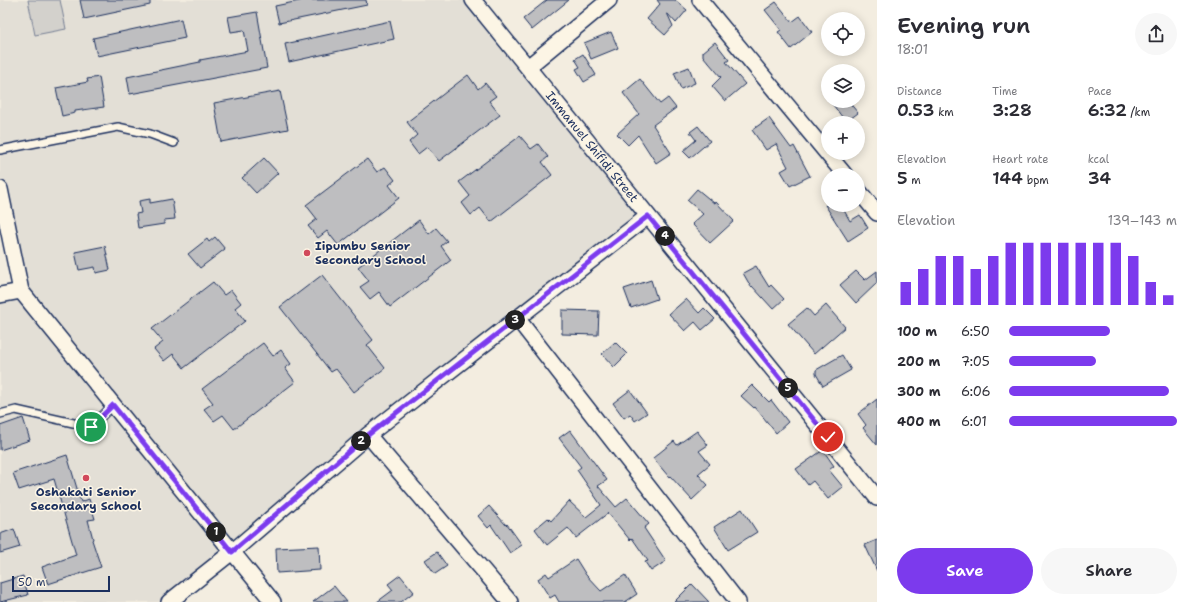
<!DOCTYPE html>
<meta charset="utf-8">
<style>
body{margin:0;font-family:"Shantell Sans",sans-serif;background:#f7f7f7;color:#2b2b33;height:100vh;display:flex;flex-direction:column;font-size:15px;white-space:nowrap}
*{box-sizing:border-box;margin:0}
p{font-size:13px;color:#7c7c81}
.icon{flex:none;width:22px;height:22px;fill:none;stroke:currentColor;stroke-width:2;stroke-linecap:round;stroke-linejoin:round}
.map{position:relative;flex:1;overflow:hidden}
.side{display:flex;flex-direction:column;background:#fff;width:320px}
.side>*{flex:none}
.buttons{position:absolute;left:821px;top:12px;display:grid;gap:8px}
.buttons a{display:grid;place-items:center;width:44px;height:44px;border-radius:50%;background:#fff;box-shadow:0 2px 10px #0003;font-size:20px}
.scale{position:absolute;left:12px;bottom:10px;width:98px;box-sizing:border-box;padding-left:4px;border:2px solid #1b2f5e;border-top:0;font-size:11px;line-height:14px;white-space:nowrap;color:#1b2f5e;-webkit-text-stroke:3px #fcf5e5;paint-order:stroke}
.pin{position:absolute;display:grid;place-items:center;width:34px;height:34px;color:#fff;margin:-17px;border:2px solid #fff;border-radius:50%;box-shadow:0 1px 4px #0007}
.km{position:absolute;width:20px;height:20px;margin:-10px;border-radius:50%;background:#222;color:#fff;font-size:11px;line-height:20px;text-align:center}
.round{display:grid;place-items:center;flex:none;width:42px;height:42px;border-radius:21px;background:#f7f7f7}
.summary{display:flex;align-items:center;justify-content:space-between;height:68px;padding:0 20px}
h1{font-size:22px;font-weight:600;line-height:30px}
.metrics{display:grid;grid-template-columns:repeat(3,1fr);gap:6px;height:68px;padding:4px 20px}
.metrics div{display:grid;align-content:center}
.metrics b{font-size:17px;font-weight:600}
.metrics small{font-size:11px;font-weight:400}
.metrics p{font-size:11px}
.chart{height:112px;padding:8px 20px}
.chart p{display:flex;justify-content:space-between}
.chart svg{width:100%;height:72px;margin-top:4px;stroke:#7c3aed;stroke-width:6}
.primary-button{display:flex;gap:8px;margin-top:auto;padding:8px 20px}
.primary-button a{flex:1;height:46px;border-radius:24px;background:#7c3aed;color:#fff;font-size:16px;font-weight:600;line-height:46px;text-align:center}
.primary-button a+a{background:#f7f7f7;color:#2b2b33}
ul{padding:0 20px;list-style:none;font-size:13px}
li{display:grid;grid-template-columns:64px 48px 1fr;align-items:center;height:30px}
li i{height:10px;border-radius:5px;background:#7c3aed}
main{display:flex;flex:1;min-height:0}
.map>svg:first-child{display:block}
.built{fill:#e3dfd6}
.green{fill:#d3d1cc;stroke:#778095}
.building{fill:#bebec0;stroke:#1b2f5e}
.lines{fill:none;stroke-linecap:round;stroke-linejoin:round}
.service-casing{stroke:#1b2f5e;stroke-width:10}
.minor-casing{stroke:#1b2f5e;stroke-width:18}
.service{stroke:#fcf5e5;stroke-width:7}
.minor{stroke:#fcf5e5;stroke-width:15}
.route-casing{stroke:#fff;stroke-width:8}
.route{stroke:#7c3aed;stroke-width:5}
.poi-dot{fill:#d1495b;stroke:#fcf5e5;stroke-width:1.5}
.labels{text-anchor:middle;stroke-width:3;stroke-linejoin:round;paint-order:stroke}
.street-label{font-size:12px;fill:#1b2f5e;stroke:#fcf5e5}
.poi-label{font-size:12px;font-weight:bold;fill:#1b2f5e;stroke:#fcf5e5;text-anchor:start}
</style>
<main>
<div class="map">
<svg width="877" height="602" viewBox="0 0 877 602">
<rect width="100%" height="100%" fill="#f3ede0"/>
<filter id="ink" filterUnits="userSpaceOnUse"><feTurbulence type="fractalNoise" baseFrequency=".025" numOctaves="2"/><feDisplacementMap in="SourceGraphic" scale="8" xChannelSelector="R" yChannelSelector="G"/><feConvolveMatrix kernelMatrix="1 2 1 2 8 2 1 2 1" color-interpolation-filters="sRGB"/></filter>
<g filter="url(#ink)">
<!-- built -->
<polygon class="built" points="0,0 473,0 648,216 169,602 0,602 0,295 20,291 0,189"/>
<!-- green -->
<polygon class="green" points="28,0 60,0 66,29 35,35"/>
<!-- building -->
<g class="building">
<polygon points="80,0 150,0 150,5 84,19"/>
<polygon points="304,0 366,0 367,5 279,23 275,6"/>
<polygon points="547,0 569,0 532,30 523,19"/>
<polygon points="657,0 675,0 687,10 676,23 667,13 673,26 665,35 647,19 660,4"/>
<polygon points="776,2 792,22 800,16 812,32 791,49 778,32 781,30 765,10"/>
<polygon points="257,12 267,68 130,94 127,77 200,62 200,60 248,51 244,30 231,32 228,17"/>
<polygon points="181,19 185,38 97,56 93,38"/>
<polygon points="390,21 394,39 289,62 285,44"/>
<polygon points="611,32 618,48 591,59 584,43"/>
<polygon points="715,42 729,60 726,62 745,84 725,101 712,86 721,77 703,56 703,52"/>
<polygon points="583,54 596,75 584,82 576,69 580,67 575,59"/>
<polygon points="689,67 695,83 681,89 674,73"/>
<polygon points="468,75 478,89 485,83 496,96 489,101 500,115 439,161 427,147 418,154 409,142 417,135 407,122"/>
<polygon points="99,77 104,107 75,111 75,113 62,116 56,88 88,82 87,79"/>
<polygon points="640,79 660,104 668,98 676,108 653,125 671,153 656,163 638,135 628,145 617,134 639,114 623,93"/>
<polygon points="280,91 288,129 221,142 214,103"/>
<polygon points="830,101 848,101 858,113 846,122"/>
<polygon points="769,118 791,148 794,146 810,176 790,186 781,171 788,167 776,144 766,150 752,130"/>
<polygon points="698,126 710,141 690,158 683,151 696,140 690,132"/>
<polygon points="520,136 531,149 538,144 548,157 542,162 552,175 491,222 480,208 471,215 462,203 470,196 459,182"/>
<polygon points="264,158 278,173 256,193 242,178"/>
<polygon points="367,159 377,172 385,167 395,180 389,185 399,198 338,245 327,231 318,238 308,226 317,219 306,205"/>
<polygon points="697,189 714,203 716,202 734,221 710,243 692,224 703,214 687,200"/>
<polygon points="150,199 150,203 172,199 175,219 164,220 164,224 138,228 136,214 141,213 139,201"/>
<polygon points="825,205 841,205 850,221 860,215 868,228 848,241"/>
<polygon points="419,220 429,234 436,228 447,241 441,246 451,260 390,307 379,292 370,299 360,287 369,281 358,267"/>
<polygon points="215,237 225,249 200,268 188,254 207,239 209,242"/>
<polygon points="105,246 110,270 96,273 95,267 79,270 75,252"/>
<polygon points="756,266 769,287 771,285 784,299 773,309 752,286 751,287 743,273"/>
<polygon points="856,271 865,280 877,271 877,283 856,303 840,285"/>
<polygon points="322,275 373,340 367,345 385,368 354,392 336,369 331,372 280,307"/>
<polygon points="651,280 657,299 631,308 624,289"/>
<polygon points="213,282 224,295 231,290 241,303 235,308 245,321 184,368 173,354 164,361 154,349 163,342 152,329"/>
<polygon points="686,299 699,313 704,308 715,319 702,330 695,322 685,331 669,314"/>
<polygon points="826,305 845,327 814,354 788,324 807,308 814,316"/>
<polygon points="562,310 599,311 598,335 562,334"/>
<polygon points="615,342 627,354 614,367 602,354"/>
<polygon points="263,343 273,356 281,350 291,364 285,368 295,382 234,429 223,415 214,421 204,409 213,403 202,389"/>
<polygon points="842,355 851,370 823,386 816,374 816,370"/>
<polygon points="752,385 769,402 771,400 788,422 776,433 755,407 754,408 741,396"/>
<polygon points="630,390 647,413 635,421 630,414 624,418 613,403"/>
<polygon points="877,399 877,445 863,428 866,425 858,414"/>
<polygon points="23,418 30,440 0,450 0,426"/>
<polygon points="570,430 607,480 598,486 616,507 627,498 649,524 644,528 666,561 651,571 645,562 648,561 632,538 630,540 608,513 576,538 568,528 547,545 535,529 548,518 551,521 569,501 586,517 601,505 577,470 581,467 559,438"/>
<polygon points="697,431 708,445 699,451 710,464 698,474 708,485 692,500 670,476 669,477 653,458 674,441 677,445"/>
<polygon points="823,450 834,466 829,470 843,487 828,499 813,481 808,485 796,469"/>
<polygon points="67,455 81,502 89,499 95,519 88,520 93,539 92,540 101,567 48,584 42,567 76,555 54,479 19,490 13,473"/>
<polygon points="489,506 506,525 507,524 522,545 510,553 491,525 488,528 478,516"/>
<polygon points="742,509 757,532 728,550 714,527"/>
<polygon points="14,529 20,547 0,553 0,534"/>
<polygon points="877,540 877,571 865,545"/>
<polygon points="319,546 320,570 277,573 276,548"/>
<polygon points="437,552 447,566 435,574 425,560"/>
<polygon points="576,559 586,575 601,591 625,575 637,594 625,602 559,602 555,595 550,598 538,579 546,573 549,577"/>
<polygon points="400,575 414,592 401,602 377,602 393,590 388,584"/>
<polygon points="23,576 28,595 0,602 0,583"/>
<polygon points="692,584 709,602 674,602"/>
<polygon points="334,586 347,602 313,602"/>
</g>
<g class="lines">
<defs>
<g id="service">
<polyline points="0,150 118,127 150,134 174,143"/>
<polyline points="0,414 16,410 91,427 113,405"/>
</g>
<g id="minor">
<path id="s1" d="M473,0l404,498"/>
<polyline points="700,0 845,175"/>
<polyline points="528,67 609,0"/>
<polyline points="0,189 21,291 273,602"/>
<polyline points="858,190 877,213"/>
<polyline points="0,295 21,291"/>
<polyline points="517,318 738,602"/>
<polyline points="368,435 510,602"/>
<polyline points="169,602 232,552 368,435 648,216"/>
</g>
</defs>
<!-- service casing -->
<use href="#service" class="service-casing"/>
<!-- minor casing -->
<use href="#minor" class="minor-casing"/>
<!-- service -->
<use href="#service" class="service"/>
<!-- minor -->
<use href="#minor" class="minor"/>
</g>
</g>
<g class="lines" filter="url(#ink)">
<defs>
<polyline id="route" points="91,427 113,405 232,552 368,435 648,216 828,437"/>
</defs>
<!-- route casing -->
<use href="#route" class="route-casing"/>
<!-- route -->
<use href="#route" class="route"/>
</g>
<!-- markers -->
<g class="poi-dot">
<circle cx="307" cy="253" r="4"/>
<circle cx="86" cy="478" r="4"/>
</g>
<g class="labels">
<!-- street labels -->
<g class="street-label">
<text dy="4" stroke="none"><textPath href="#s1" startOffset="189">Immanuel Shifidi Street</textPath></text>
</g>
<!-- poi labels -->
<g class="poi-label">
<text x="315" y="250">Iipumbu Senior<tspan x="315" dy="14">Secondary School</tspan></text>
<text x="86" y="496" text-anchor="middle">Oshakati Senior<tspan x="86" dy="14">Secondary School</tspan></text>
</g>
</g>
</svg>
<div class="buttons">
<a><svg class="icon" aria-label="locate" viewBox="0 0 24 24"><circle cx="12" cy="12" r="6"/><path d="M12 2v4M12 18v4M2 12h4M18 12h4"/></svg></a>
<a><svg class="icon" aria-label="layers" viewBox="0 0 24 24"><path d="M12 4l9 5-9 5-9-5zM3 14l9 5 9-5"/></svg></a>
<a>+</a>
<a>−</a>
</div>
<div class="scale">50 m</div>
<div class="pin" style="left:91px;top:427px;background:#1e9e55"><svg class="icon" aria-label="arrive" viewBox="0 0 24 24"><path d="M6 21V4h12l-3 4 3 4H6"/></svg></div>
<div class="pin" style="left:828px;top:437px;background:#d93025"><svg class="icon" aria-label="check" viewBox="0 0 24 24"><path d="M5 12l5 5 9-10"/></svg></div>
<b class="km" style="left:216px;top:532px">1</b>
<b class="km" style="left:361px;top:441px">2</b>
<b class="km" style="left:515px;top:320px">3</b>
<b class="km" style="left:665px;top:236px">4</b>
<b class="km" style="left:788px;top:388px">5</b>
</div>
<section class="side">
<div class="summary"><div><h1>Evening run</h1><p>18:01</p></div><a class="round"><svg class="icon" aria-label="share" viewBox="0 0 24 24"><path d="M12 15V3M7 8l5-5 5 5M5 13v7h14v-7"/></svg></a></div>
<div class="metrics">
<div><p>Distance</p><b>0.53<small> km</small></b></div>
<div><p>Time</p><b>3:28</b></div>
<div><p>Pace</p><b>6:32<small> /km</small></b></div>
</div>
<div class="metrics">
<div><p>Elevation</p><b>5<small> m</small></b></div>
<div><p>Heart rate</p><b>144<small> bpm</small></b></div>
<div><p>kcal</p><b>34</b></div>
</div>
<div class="chart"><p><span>Elevation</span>139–143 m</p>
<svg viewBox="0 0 160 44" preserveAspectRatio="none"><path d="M5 44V30M15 44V22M25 44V14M35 44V14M45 44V22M55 44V14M65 44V6M75 44V6M85 44V6M95 44V6M105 44V6M115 44V6M125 44V6M135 44V14M145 44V30M155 44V38"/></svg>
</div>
<ul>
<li><b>100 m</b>6:50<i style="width:60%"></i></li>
<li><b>200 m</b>7:05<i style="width:52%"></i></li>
<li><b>300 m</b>6:06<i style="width:95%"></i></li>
<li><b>400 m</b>6:01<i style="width:100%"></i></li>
</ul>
<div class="primary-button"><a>Save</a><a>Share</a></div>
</section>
</main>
